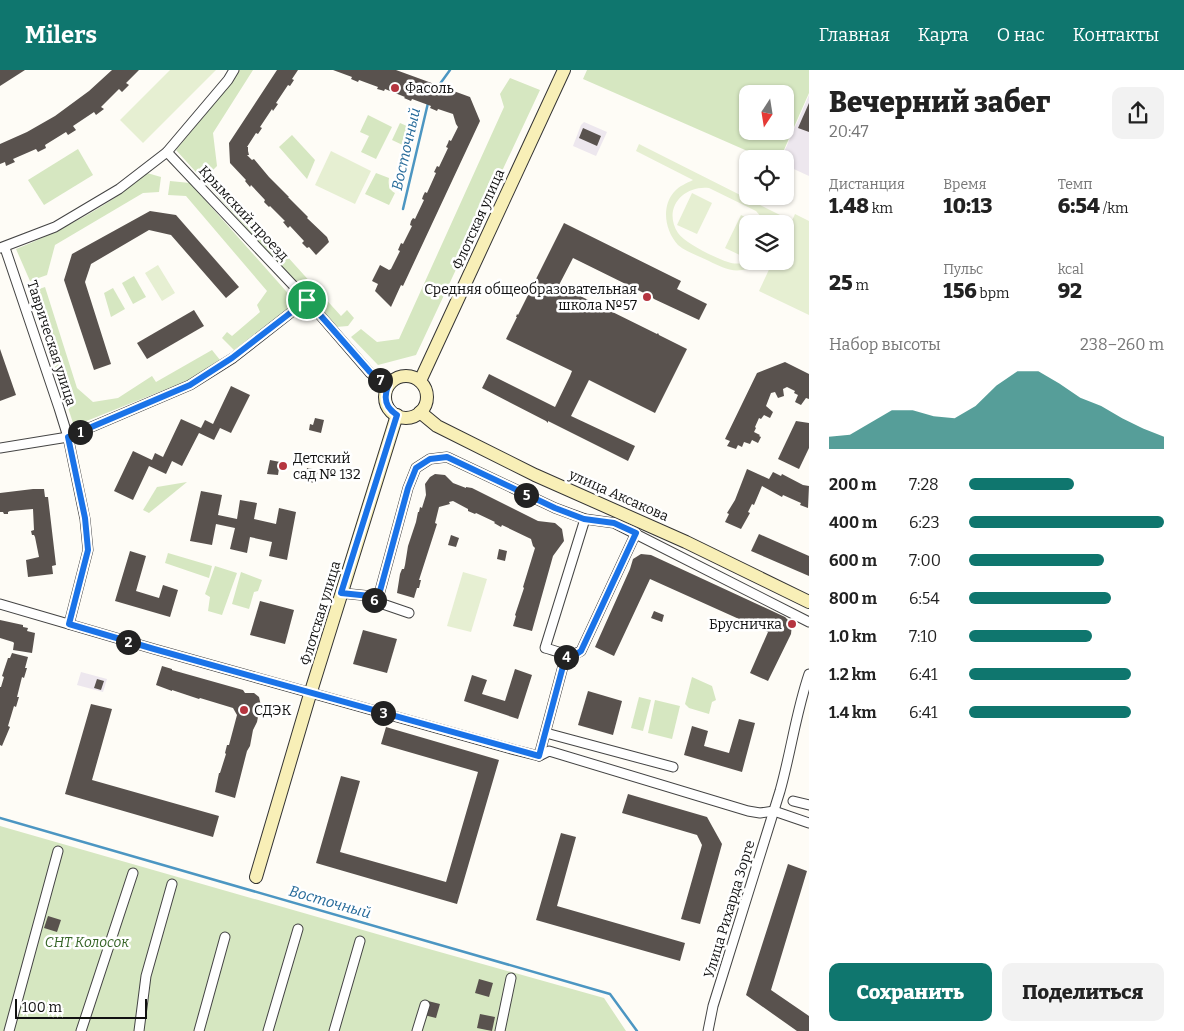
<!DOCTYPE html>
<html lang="ru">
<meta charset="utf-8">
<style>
body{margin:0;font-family:Bitter,serif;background:#f2f2f2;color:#222;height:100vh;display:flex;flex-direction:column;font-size:19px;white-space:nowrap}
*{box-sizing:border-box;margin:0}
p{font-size:16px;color:#767676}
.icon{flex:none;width:28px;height:28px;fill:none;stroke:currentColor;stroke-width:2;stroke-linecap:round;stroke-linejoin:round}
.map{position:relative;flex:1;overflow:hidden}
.details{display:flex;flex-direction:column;background:#fff;width:375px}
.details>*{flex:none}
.needle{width:32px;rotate:192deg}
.buttons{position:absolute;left:739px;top:15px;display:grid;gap:10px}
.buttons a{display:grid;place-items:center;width:55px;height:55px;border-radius:10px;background:#fff;box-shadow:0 1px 4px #0004;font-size:25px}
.scale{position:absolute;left:15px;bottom:12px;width:132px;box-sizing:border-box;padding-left:5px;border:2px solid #111;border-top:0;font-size:14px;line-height:18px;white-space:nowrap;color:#111;-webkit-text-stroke:4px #fff;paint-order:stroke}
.pin{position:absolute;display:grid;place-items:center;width:42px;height:42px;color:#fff;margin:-21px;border:2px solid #fff;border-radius:50%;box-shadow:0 1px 5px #0007}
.km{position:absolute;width:25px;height:25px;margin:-12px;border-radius:50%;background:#222;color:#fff;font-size:14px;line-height:25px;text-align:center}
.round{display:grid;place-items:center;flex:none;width:52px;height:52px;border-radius:10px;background:#f2f2f2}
.overview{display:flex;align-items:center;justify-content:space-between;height:85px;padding:0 20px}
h1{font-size:28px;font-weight:800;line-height:38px}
.figures{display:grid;grid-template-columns:repeat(3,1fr);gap:8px;height:85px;padding:5px 20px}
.figures div{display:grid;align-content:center}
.figures b{font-size:21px;font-weight:800}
.figures small{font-size:14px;font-weight:400}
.figures p{font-size:14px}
.chart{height:140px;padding:10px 20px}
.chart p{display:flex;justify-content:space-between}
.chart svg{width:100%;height:90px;margin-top:5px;fill:#0f766e;opacity:.7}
.action{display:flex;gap:10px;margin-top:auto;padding:10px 20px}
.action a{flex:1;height:58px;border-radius:10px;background:#0f766e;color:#fff;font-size:20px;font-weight:800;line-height:58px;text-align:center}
.action a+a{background:#f2f2f2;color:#222}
ul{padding:0 20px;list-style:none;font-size:16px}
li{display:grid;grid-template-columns:80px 60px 1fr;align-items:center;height:38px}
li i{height:12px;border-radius:6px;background:#0f766e}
header{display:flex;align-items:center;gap:30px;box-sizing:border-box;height:70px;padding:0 25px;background:#0f766e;color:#fff}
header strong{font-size:24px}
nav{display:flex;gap:28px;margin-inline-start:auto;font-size:18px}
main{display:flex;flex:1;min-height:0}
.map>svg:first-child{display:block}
.industrial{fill:#ede7ee}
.green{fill:#d6e7c1;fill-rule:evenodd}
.pitch{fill:#e6efd2}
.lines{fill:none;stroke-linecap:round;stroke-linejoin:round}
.stream{stroke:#4c96c2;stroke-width:2.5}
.building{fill:#59524e}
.street-casing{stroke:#444;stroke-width:11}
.secondary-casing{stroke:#333;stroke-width:14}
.street{stroke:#fff;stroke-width:9}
.secondary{stroke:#f8efb7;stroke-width:12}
.route-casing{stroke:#fff;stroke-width:10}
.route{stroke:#1a73e8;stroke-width:6}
.poi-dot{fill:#b5353f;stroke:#fff;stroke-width:2}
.labels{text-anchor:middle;stroke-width:5;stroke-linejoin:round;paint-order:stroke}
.poi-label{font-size:14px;fill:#111;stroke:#fff;text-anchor:start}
.street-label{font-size:14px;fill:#111;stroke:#fff}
.park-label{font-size:14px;font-style:italic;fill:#356426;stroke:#fff}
.water-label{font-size:15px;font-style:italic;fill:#246999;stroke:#fff}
</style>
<header>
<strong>Milers</strong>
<nav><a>Главная</a><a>Карта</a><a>О нас</a><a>Контакты</a></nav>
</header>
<main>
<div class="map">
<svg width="809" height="961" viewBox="0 0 809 961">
<rect width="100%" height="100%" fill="#fefcf6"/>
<!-- industrial -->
<g class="industrial">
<polygon points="809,25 809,106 785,95 785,89 781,89"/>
<polygon points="584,52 607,62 596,86 573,76 581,55"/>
<polygon points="81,602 107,609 103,622 77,615"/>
</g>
<!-- green -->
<g class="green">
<polygon points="238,0 253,0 213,63 217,96 211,102 341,246 347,240 354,248 348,256 336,257 176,80 232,12"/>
<path d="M587,0h222v23l-29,66h-14l-183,-80zM748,24h37v37h-37z"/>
<polygon points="510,8 540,20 416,285 378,295 351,267 361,259 377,272 399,269 504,37 500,24"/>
<polygon points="368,45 392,57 376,89 361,82 369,66 360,62"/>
<polygon points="400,53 418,61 409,78 392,70"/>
<polygon points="292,65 315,90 307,109 279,77"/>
<polygon points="78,79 93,105 44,135 28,110"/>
<path d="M147,103l14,4 -2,15 -16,1 -88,52 -8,30 -17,6 -14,-32c47,-19 93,-43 131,-76z"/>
<path d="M376,103l13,5c-1,6 0,12 6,15l-6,12 -24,-11z"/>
<polygon points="170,111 190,113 293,229 289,238 234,280 222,268 227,262 232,266 260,242 257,235 267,221 186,126 168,125"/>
<polygon points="134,206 146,227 133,234 122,213"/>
<polygon points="45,217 77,318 93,332 118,328 152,306 156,312 212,280 220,290 189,310 74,356 30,222"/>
<polygon points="113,218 125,239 111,247 104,223"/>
<polygon points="187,412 149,443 143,440 157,417"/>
<polygon points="168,483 212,496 209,508 165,493"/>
<polygon points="215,496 237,503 222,545 208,541 210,527 205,524"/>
<polygon points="241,502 262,510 258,521 254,522 249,539 232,534"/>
<polygon points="692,607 712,616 716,630 712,632 709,644 689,638 685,634"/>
<polygon points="639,627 651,630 643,661 631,658"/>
<polygon points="655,630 680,636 672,669 648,663"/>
<polygon points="0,756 422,877 604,928 626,961 0,961"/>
</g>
<!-- pitch -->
<g class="pitch">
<polygon points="170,0 216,0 143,73 120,50"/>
<path d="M639,74l147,74 -3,6 -11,-5 1,5h-8l-3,-6 -6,-7 -47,-23c-25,-3 -47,20 -31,45 7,10 37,25 50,29 10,4 23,-1 34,-1 -7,5 -12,8 -20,9 -12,2 -23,-4 -33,-9 -10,-5 -23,-9 -31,-16 -13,-14 -17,-38 -4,-53 5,-6 13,-9 19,-12l-57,-29z"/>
<polygon points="331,81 371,101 355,134 315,115"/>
<polygon points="692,123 712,133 697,164 677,155"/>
<polygon points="795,144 809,151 809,245 759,221 773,191 785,191 785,166"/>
<polygon points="741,145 758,154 748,154 747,180 744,187 725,178"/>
<polygon points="158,195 175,223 162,231 145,203"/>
<polygon points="463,502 487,509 471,562 447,556"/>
</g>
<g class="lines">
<!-- stream -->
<g class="stream">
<polyline points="437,18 450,0"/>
<polyline points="403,139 428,33"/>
<polyline points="0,748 610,924 637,961"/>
</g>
</g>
<!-- building -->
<g class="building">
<polygon points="0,0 25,0 0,16"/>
<polygon points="112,0 139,0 126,13 129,15 122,22 119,19 101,37 104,39 96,45 94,42 73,56 76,60 68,65 66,62 45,75 46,78 38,82 36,79 13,89 15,92 6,96 5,92 0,94 0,74 27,62 55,46 89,21"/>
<polygon points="277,0 298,0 292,9 294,10 290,16 288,15 276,33 278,34 273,41 272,39 260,57 262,58 258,64 256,63 247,77 248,77 248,81 249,85 247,85 252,90 254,89 269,107 289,127 288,127 308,147 307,148 327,167 329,172 316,185 309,177 307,178 302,173 304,171 290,156 288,158 283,152 285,151 270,136 269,137 264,132 265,130 251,115 250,117 245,111 246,110 230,93 229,73"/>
<polygon points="333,0 396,0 470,27 480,51 403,216 401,215 391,237 375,221 378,214 372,211 380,195 389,200 391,199 400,181 398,180 401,173 403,174 412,156 410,155 411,151 413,148 415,149 424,130 422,129 423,126 425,122 427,123 436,103 434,102 437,96 439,97 448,78 446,77 448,73 449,70 451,71 458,57 456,54 453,44 438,39 437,41 430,38 431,36 412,29 411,31 404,28 405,27 385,19 384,21 381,20 377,19 378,17 359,10 358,12 351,9 352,7"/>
<polygon points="809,33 809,62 798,58"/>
<polygon points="583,58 601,66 597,76 579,68"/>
<polygon points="150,141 176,145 239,217 226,228 171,165 149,160 91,194 85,212 111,294 94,300 64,210 72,184"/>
<polygon points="564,153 681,211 677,219 707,234 699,250 654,229 652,227 573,188 559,215 571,219 570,221 657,264 658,263 659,265 687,279 655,343 589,310 571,346 635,376 628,391 548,351 548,353 546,351 482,318 489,304 555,337 570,306 572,301 506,269 517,247 516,247 517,244 518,245"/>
<polygon points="194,240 204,256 147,289 137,273"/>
<polygon points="0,279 16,325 0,331"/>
<polygon points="785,292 809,304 809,329 806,328 801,335 795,332 798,325 794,323 795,321 787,317 783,319 784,326 778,328 775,322 771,323 766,336 773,342 770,348 764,345 761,349 759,348 755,357 756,358 754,362 760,365 759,366 761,367 758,373 752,370 750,374 744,372 742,377 738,375 736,379 727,376 730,371 725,369 757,303"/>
<polygon points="231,316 250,325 231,363 220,358 214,370 199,363 182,396 172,391 166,404 149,396 133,430 114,421 133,381 152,390 155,383 163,387 181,349 201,358 205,350 213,354"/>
<polygon points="315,348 324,350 321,363 309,360 310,354 313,355"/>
<polygon points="796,351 809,353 809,378 799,399 778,389"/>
<polygon points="270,390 280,392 278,405 267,404"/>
<polygon points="307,398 318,400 315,413 305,411"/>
<polygon points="747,399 769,409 773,402 781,406 782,404 803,415 809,416 808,438 800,435 801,433 783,425 782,427 762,416 754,435 752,434 748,442 750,443 741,459 725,452 729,444 727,443 735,430"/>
<polygon points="435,404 445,405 453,413 466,418 466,417 472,418 538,451 555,453 562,459 564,471 553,486 532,561 513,556 516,546 515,545 524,518 523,517 535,478 533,476 531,469 502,455 501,457 494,453 495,452 476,443 475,444 468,441 468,439 453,431 449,432 450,434 439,437 435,453 437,454 419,510 421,510 419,518 417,518 414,528 397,523 400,504 402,499 404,499 405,495 408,476 416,452 418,442 419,442 420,437 422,438 426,425 425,414 430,407"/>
<polygon points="33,419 44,419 45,427 48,427 56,495 52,496 53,504 28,507 26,490 39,487 35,467 34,465 32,465 31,461 34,460 33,439 10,441 8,442 8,444 4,444 3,442 0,442 0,423"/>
<polygon points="201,421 222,425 218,445 237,449 240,430 257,433 254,449 276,454 279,438 296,442 287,490 269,486 272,472 250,467 247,483 230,479 235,458 216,454 212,475 190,471"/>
<polygon points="759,464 809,486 809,506 751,481"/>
<polygon points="451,465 459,468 456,477 448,475"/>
<polygon points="499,479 507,481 505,491 497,489"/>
<polygon points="130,481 146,486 136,521 159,528 163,515 178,520 170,547 115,531"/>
<polygon points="641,484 651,485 785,547 792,554 791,564 768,611 750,603 768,562 650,509 614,586 595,577 630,499 633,489"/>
<polygon points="260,531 294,540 285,574 250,565"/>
<polygon points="654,541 664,545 662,552 651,548"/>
<polygon points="0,550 23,555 23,557 28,558 27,561 35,563 32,583 13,580 14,573 13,572 0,568"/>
<polygon points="363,560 397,569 387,603 353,594"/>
<polygon points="12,583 28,587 25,598 27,598 24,608 22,607 17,627 19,627 16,637 14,636 8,656 10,657 2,676 0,675 0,617 1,617 4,607 2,606 8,588 10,588"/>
<polygon points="162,596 172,599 172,600 243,620 245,623 254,623 259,627 261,636 256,643 258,647 257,652 253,660 250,676 247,681 235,728 215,722 219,703 220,703 226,684 225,683 227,675 229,675 237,645 233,638 200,628 199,629 172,620 172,621 156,615"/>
<polygon points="515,599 532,605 518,649 464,631 472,605 487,610 482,624 505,631"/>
<polygon points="97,609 104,611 101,620 94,618"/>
<polygon points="588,621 622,631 613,665 578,655"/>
<polygon points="91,634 112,639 92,710 219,746 213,767 65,724"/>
<polygon points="739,649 755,653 742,702 684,685 692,656 708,661 704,676 729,683"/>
<polygon points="386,657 499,690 457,834 316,793 341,706 360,711 340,782 446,812 478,702 381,674"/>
<polygon points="628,724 707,747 722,774 700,854 681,849 702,775 697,765 622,743"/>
<polygon points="561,763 576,767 557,836 685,873 680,891 536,850"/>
<polygon points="788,794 807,801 771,920 809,946 809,961 797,961 746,925"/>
<polygon points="48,846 61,850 57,862 44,858"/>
<polygon points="479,909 493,913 489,927 475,923"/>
<polygon points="428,931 440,934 436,948 424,945"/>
<polygon points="480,944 495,947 492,961 477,958"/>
</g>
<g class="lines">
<defs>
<g id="street">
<polyline points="167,82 307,230 370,303 388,317"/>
<polyline points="0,178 55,157 119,119 167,82 228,10 234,0"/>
<polyline points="5,178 59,338 68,367 85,449 88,480 69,554"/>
<polyline points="0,378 68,367 190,315 233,288 307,230"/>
<path d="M585,449l-40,129c13,3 24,10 36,3l55,-118"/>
<polyline points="341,523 370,526 377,532"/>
<polyline points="0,534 154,579 515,680 539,686 549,681 748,741 760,743 774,741 809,753"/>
<polyline points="409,543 377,532 408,418 416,398 430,389 447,387 555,438 585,449 614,453 809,552"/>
<polyline points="546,663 673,697"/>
<polyline points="539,686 566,585"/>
<polyline points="793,731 809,735"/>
<polyline points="9,961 58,781"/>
<polyline points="81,961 133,803"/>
<polyline points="139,961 146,906 172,814"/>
<polyline points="199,961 225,867"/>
<polyline points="268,961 298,859"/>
<polyline points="334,961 360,871"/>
<polyline points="417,961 425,935"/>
<polyline points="500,961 511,908"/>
<path d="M708,961l5,-25 67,-215c11,-39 16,-79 29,-117"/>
</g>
<g id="secondary">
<circle cx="406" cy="327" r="21"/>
<polyline points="420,311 564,0"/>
<polyline points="420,342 437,356 535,405 686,472 809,532"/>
<polyline points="256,807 308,631 397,345"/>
</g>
</defs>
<!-- street casing -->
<use href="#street" class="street-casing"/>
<!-- secondary casing -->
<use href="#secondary" class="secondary-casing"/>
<!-- street -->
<use href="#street" class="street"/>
<!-- secondary -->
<use href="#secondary" class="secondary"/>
</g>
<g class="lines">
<defs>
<path id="route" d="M307,230l63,72 18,14c-5,13 -2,22 9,29l-56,178 29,3 7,6 31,-114 8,-20 14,-9 17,-2 108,51 29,11 30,4 22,10 -55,118 -6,4h-9l-27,101 -385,-107 -85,-25 19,-74 -3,-32 -17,-81 122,-52 42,-27z"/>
</defs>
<!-- route casing -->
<use href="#route" class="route-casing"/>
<!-- route -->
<use href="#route" class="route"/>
</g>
<!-- markers -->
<g class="poi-dot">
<circle cx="395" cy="18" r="5"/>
<circle cx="647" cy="227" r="5"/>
<circle cx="283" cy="396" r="5"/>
<circle cx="792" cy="554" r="5"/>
<circle cx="244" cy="640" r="5"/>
</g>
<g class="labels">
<!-- poi labels -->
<g class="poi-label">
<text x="405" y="23">Фасоль</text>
<text x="637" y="224" text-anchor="end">Средняя общеобразовательная<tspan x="637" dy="16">школа №57</tspan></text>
<text x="293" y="393">Детский<tspan x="293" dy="16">сад № 132</tspan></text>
<text x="782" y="559" text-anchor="end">Брусничка</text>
<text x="254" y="645">СДЭК</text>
</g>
<!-- street labels -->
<g class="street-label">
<text transform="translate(244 143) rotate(47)" y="5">Крымский проезд</text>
<text transform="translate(478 149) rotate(-66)" y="5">Флотская улица</text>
<text transform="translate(52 273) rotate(72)" y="5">Таврическая улица</text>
<text transform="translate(619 425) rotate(24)" y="5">улица Аксакова</text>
<text transform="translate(320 543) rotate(-73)" y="5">Флотская улица</text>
<text transform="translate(729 839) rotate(-73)" y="5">Улица Рихарда Зорге</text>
</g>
<!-- park labels -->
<g class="park-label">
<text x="87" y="877">СНТ Колосок</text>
</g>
<!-- water labels -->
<g class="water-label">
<text transform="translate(406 79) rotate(-77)" y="5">Восточный</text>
<text transform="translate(330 832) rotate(16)" y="5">Восточный</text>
</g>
</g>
</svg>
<div class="buttons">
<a><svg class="needle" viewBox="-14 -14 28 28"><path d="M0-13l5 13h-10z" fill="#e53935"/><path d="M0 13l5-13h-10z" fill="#767676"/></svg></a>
<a><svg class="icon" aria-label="locate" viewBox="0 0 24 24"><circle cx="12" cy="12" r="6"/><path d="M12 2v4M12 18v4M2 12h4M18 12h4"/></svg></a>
<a><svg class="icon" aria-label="layers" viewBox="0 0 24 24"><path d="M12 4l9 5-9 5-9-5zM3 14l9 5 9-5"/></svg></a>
</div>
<div class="scale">100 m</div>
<div class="pin" style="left:307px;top:230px;background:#1e9e55"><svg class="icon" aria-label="arrive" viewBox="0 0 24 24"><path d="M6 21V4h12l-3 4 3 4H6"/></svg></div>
<b class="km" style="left:80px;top:362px">1</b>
<b class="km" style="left:128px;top:572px">2</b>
<b class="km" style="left:383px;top:643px">3</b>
<b class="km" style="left:566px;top:587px">4</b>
<b class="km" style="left:526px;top:425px">5</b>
<b class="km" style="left:374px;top:530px">6</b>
<b class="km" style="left:380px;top:310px">7</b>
</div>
<section class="details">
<div class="overview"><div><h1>Вечерний забег</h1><p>20:47</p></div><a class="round"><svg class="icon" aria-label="share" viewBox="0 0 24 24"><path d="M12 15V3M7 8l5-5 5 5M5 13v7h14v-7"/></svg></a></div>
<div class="figures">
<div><p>Дистанция</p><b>1.48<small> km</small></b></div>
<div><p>Время</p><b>10:13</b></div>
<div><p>Темп</p><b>6:54<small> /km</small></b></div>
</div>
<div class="figures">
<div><b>25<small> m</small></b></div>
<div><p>Пульс</p><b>156<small> bpm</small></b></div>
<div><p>kcal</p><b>92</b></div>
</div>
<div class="chart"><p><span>Набор высоты</span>238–260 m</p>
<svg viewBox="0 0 160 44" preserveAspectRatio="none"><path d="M0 44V38L10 37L20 31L30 25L40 25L50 28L60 29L70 23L80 13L90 6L100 6L110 12L120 19L130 23L140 29L150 34L160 38V44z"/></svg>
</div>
<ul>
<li><b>200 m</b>7:28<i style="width:54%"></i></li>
<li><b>400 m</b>6:23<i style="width:100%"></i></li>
<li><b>600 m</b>7:00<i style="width:69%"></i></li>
<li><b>800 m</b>6:54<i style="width:73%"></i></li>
<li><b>1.0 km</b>7:10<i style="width:63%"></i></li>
<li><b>1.2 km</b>6:41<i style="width:83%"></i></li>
<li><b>1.4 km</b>6:41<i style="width:83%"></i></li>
</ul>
<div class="action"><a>Сохранить</a><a>Поделиться</a></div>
</section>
</main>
